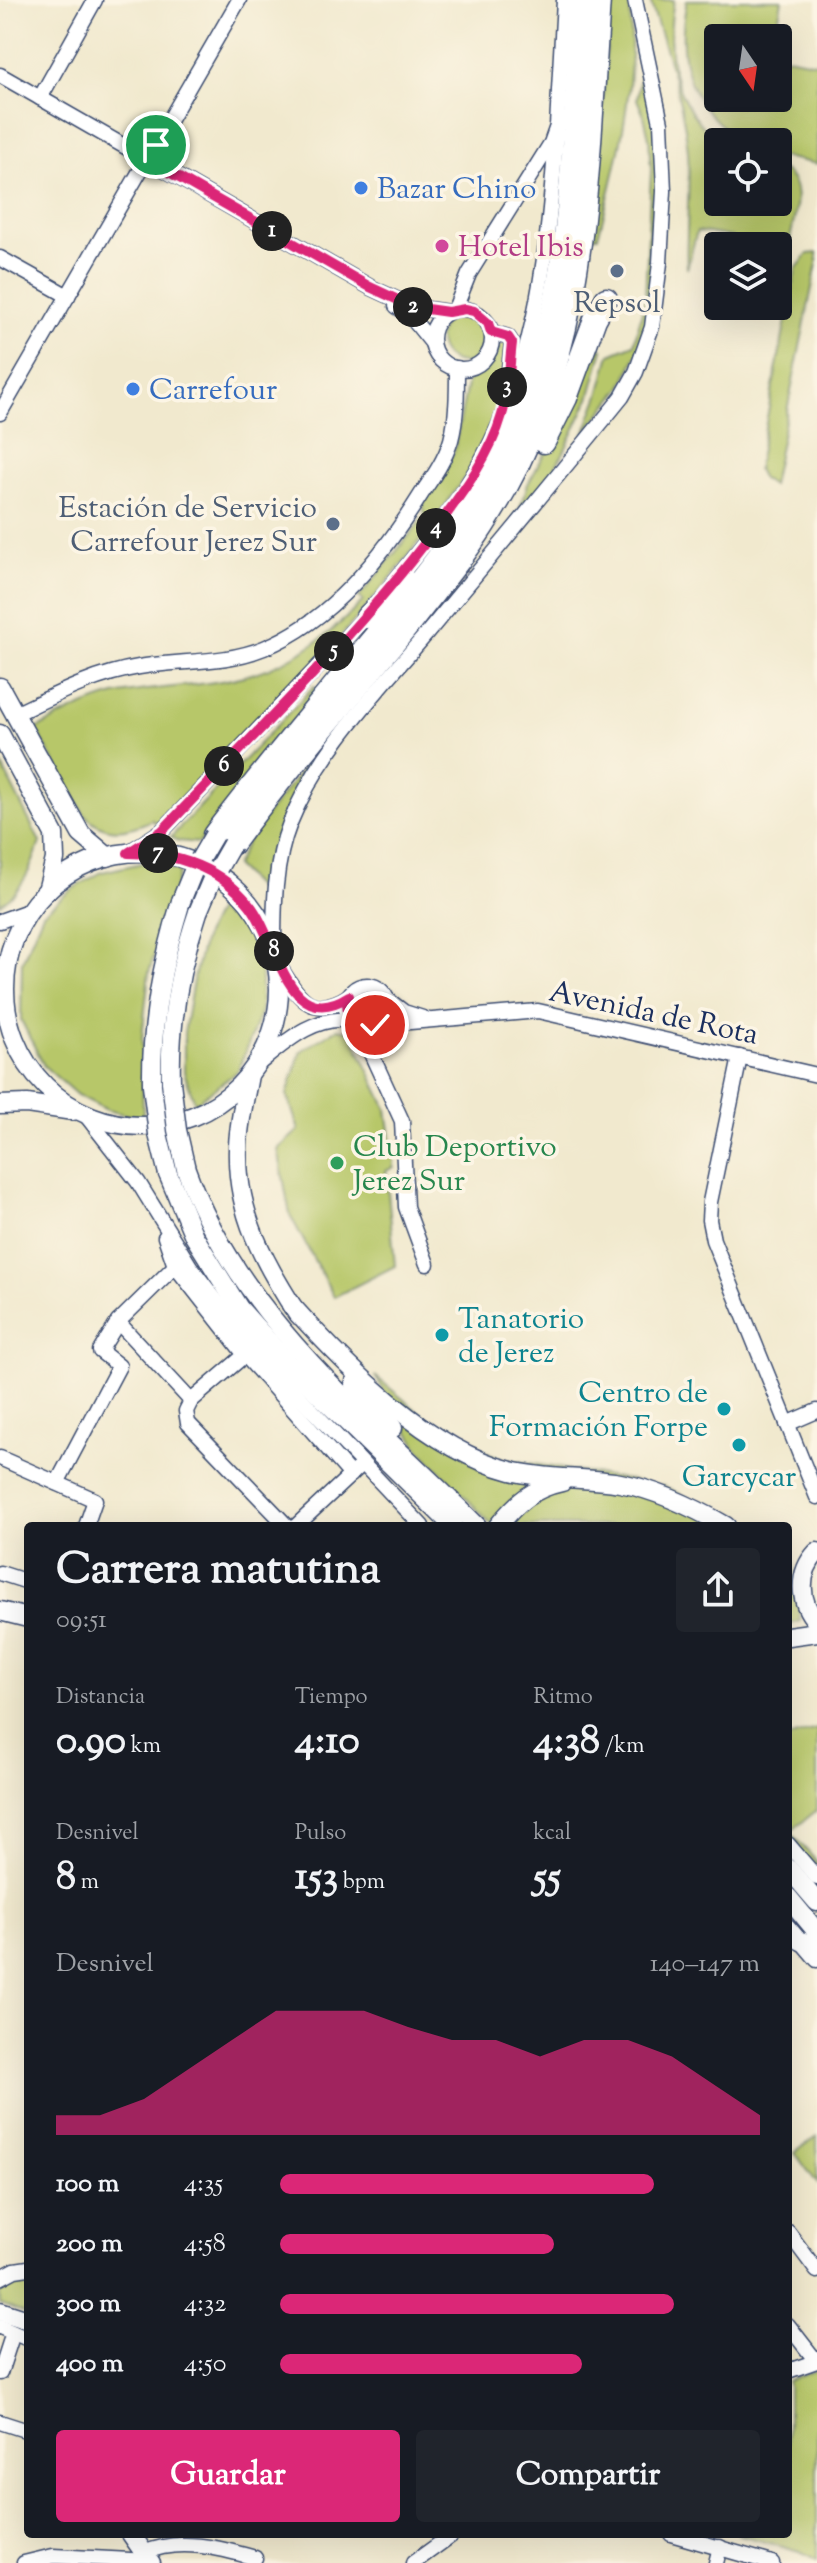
<!DOCTYPE html>
<html lang="es">
<meta charset="utf-8">
<style>
body{margin:0;font-family:"Sorts Mill Goudy",serif;background:#20242c;color:#f1f3f6;height:100vh;display:flex;flex-direction:column;font-size:30px;white-space:nowrap}
*{box-sizing:border-box;margin:0}
p{font-size:26px;color:#9ea1a6}
.icon{flex:none;width:44px;height:44px;fill:none;stroke:currentColor;stroke-width:2;stroke-linecap:round;stroke-linejoin:round}
.map{position:relative;flex:1;overflow:hidden}
.drawer{position:absolute;left:24px;top:1522px;width:768px;height:1016px;display:flex;flex-direction:column;background:#171b24;border-radius:8px;box-shadow:0 8px 32px #0002}
.drawer>*{flex:none}
.needle{width:52px;rotate:167deg}
.fabs{position:absolute;left:704px;top:24px;display:grid;gap:16px}
.fabs a{display:grid;place-items:center;width:88px;height:88px;border-radius:8px;background:#171b24;box-shadow:0 8px 32px #0002;font-size:40px}
.pin{position:absolute;display:grid;place-items:center;width:68px;height:68px;color:#fff;margin:-34px;border:4px solid #fff;border-radius:50%;box-shadow:0 2px 8px #0007}
.km{position:absolute;width:40px;height:40px;margin:-20px;border-radius:50%;background:#222;color:#fff;font-size:22px;line-height:40px;text-align:center}
.round{display:grid;place-items:center;flex:none;width:84px;height:84px;border-radius:8px;background:#20242c}
.summary{display:flex;align-items:center;justify-content:space-between;height:136px;padding:0 32px}
h1{font-size:44px;font-weight:700;line-height:60px}
.metrics{display:grid;grid-template-columns:repeat(3,1fr);gap:12px;height:136px;padding:8px 32px}
.metrics div{display:grid;align-content:center}
.metrics b{font-size:40px;font-weight:700}
.metrics small{font-size:22px;font-weight:400}
.metrics p{font-size:22px}
.chart{height:224px;padding:16px 32px}
.chart p{display:flex;justify-content:space-between}
.chart svg{width:100%;height:144px;margin-top:8px;fill:#db2777;opacity:.7}
.cta{display:flex;gap:16px;margin-top:auto;padding:16px 32px}
.cta a{flex:1;height:92px;border-radius:8px;background:#db2777;color:#fff;font-size:32px;font-weight:700;line-height:92px;text-align:center}
.cta a+a{background:#20242c;color:#f1f3f6}
ul{padding:0 32px;list-style:none;font-size:26px}
li{display:grid;grid-template-columns:128px 96px 1fr;align-items:center;height:60px}
li i{height:20px;border-radius:10px;background:#db2777}
.map>svg:first-child{display:block}
.green{fill:#b7c769;stroke:#697b64;stroke-width:2}
.lines{fill:none;stroke-linecap:round;stroke-linejoin:round}
.minor-casing{stroke:#3b4b6f;stroke-width:17}
.major-casing{stroke:#3b4b6f;stroke-width:21}
.highway-casing{stroke:#3b4b6f;stroke-width:25}
.minor{stroke:#fff;stroke-width:14}
.major{stroke:#fff;stroke-width:18}
.highway{stroke:#fff;stroke-width:22}
.major-bridge-casing{stroke:#3b4b6f;stroke-width:21;stroke-linecap:butt}
.major-bridge{stroke:#fff;stroke-width:18}
.route-casing{stroke:#fff;stroke-width:16}
.route{stroke:#db2777;stroke-width:10}
.shop-dot{fill:#3f7fe0;stroke:#fcf5e5;stroke-width:3}
.hotel-dot{fill:#d1479c;stroke:#fcf5e5;stroke-width:3}
.service-dot{fill:#5c6f8a;stroke:#fcf5e5;stroke-width:3}
.leisure-dot{fill:#2e9e5b;stroke:#fcf5e5;stroke-width:3}
.culture-dot{fill:#0f9aa8;stroke:#fcf5e5;stroke-width:3}
.labels{text-anchor:middle;stroke-width:7;stroke-linejoin:round;paint-order:stroke}
.shop-label{font-size:30px;fill:#366cbe;stroke:#fcf5e5;text-anchor:start}
.hotel-label{font-size:30px;fill:#b23c85;stroke:#fcf5e5;text-anchor:start}
.service-label{font-size:30px;fill:#4e5e75;stroke:#fcf5e5}
.street-label{font-size:30px;fill:#1b2f5e;stroke:#fcf5e5}
.leisure-label{font-size:30px;fill:#27864d;stroke:#fcf5e5;text-anchor:start}
.culture-label{font-size:30px;fill:#0d838f;stroke:#fcf5e5;text-anchor:start}
</style>
<div class="map">
<svg width="817" height="2563" viewBox="0 0 817 2563">
<rect width="100%" height="100%" fill="#fcf5e5"/>
<filter id="ink" filterUnits="userSpaceOnUse"><feTurbulence type="fractalNoise" baseFrequency=".0125" numOctaves="2"/><feDisplacementMap in="SourceGraphic" scale="16" xChannelSelector="R" yChannelSelector="G"/><feConvolveMatrix kernelMatrix="1 2 1 2 8 2 1 2 1" color-interpolation-filters="sRGB"/></filter>
<filter id="wash" filterUnits="userSpaceOnUse"><feTurbulence type="fractalNoise" baseFrequency=".006" numOctaves="4" result="noise"/><feDisplacementMap in="SourceGraphic" scale="32" xChannelSelector="R" yChannelSelector="G"/><feGaussianBlur stdDeviation="1.8" result="paint"/><feColorMatrix in="noise" values="0 0 0 0 0 0 0 0 0 0 0 0 0 0 0 0 0 1.4 0 .05"/><feComposite in="paint" operator="in"/></filter>
<g filter="url(#wash)">
<rect width="100%" height="100%" fill="#f1e9ce"/>
<!-- green -->
<g class="green">
<path d="M610,0h19c9,79 -10,160 -31,236h-5z"/>
<path d="M650,0h24c-10,56 -1,105 46,142h-2v60h60v-34c31,13 15,51 11,77l-28,-5 -2,6h-29l2,-9 -35,-6 -10,38c-2,-39 4,-79 1,-118 -5,-52 -23,-101 -38,-151z"/>
<path d="M687,0h95l-7,38h-57v60h60v-43l39,8v101l-39,-8v-14c-10,0 -22,2 -31,0 -10,-2 -19,-10 -26,-17 -38,-34 -44,-77 -34,-125z"/>
<polygon points="642,58 655,125 658,169 656,233 648,320 640,348 622,387 584,434 599,395 610,354 634,344 645,299 651,170 649,138 644,116 637,99"/>
<polygon points="817,253 817,263 772,485 762,479 757,469 796,269 808,254"/>
<circle cx="463" cy="339" r="24"/>
<path d="M504,340l5,2c-3,27 -4,53 -13,79 -9,27 -27,50 -43,73 -76,115 -180,212 -274,312l-22,18 -5,-4c-26,12 -47,16 -68,-6l-48,-85c25,-13 52,-27 79,-34 39,-8 78,-8 117,-16 51,-10 96,-40 131,-78l-4,-4 66,-81 -2,-12 31,-52 14,-73c15,-13 26,-15 32,-36z"/>
<polygon points="594,346 603,349 589,399 563,454 550,476 518,514 528,484 575,399"/>
<polygon points="314,686 318,692 199,843 178,841 171,837"/>
<path d="M314,755c-1,17 -14,31 -22,46 -14,28 -20,57 -26,88l-4,4 -27,-27 16,-32z"/>
<path d="M0,762l40,80c-7,22 -18,51 -40,62z"/>
<polygon points="142,863 180,871 149,972 142,1038 143,1119 107,1110 77,1095 44,1066 21,1020 22,962 43,913 72,889 102,872"/>
<polygon points="225,893 250,925 261,962 261,1011 238,1071 195,1103 184,1072 184,1033 193,981 205,935"/>
<polygon points="337,1029 350,1031 387,1109 394,1159 394,1167 386,1171 395,1266 334,1297 290,1215 278,1149 299,1130 287,1095 301,1051"/>
<polygon points="375,1376 426,1418 460,1441 500,1458 664,1486 744,1526 493,1526 419,1449"/>
<polygon points="788,1548 793,1550 800,1621 788,1625"/>
<polygon points="817,1729 817,1810 790,1832 817,1862 817,1893 788,1859 788,1738"/>
<polygon points="817,2136 817,2183 795,2153"/>
<polygon points="28,2277 28,2315 0,2304 0,2288"/>
<polygon points="817,2370 817,2561 800,2552 737,2534 788,2534 788,2381"/>
</g>
</g>
<g filter="url(#ink)">
<g class="lines">
<defs>
<g id="minor">
<polyline points="0,75 370,287 413,307 448,312"/>
<polyline points="40,98 95,0"/>
<polyline points="0,258 68,296"/>
<polyline points="396,306 411,317 432,343"/>
<polyline points="455,309 469,274 551,143 557,126 564,0"/>
<circle cx="462" cy="339" r="30"/>
<polyline points="491,332 508,337 512,343 506,394"/>
<polyline points="0,413 239,0"/>
<path d="M391,586c24,-31 50,-60 71,-93 75,-114 85,-235 95,-367"/>
<path d="M15,714c40,-19 80,-40 124,-47 42,-7 86,-3 125,-19 68,-27 120,-94 158,-155 11,-16 23,-33 29,-53 6,-23 6,-47 6,-72"/>
<polyline points="128,853 162,831 371,611"/>
<polyline points="0,921 28,911"/>
<path d="M274,950c0,-43 0,-87 16,-127 29,-73 88,-132 138,-191 65,-78 130,-156 194,-235l14,-25 16,-45 8,-64 4,-72 -3,-68 -26,-123"/>
<path d="M277,963c21,31 31,59 72,33"/>
<polyline points="0,969 5,980"/>
<circle cx="367" cy="1006" r="21"/>
<polyline points="387,999 404,1012 426,1019"/>
<polyline points="358,1025 402,1121 406,1207 427,1264"/>
<polyline points="375,1025 538,1011 817,1075"/>
<polyline points="740,1057 710,1202 709,1220 713,1240 817,1497"/>
<path d="M256,1066c27,-22 59,-53 97,-45"/>
<polyline points="88,1118 138,1182 190,1266 224,1311 274,1370 422,1526"/>
<polyline points="165,1237 175,1266 245,1355 351,1475"/>
<polyline points="175,1266 118,1322 191,1401"/>
<polyline points="245,1355 191,1401 186,1411 188,1423 287,1526"/>
<polyline points="787,1424 817,1411"/>
<polyline points="0,1458 95,1500 86,1526"/>
<polyline points="57,1483 119,1366 100,1351 118,1322"/>
<polyline points="296,1526 357,1469"/>
<polyline points="0,1573 28,1582"/>
<polyline points="788,1844 817,1878"/>
<polyline points="788,1926 817,1960"/>
<polyline points="788,2232 817,2271"/>
<polyline points="0,2278 15,2270 28,2268"/>
<polyline points="788,2325 816,2361"/>
<polyline points="0,2327 28,2339"/>
<polyline points="788,2371 817,2361"/>
<polyline points="0,2373 13,2333"/>
<polyline points="0,2422 28,2431"/>
<polyline points="671,2534 772,2563"/>
<path d="M144,2553c34,-16 77,-5 111,5"/>
<polyline points="24,2563 53,2556 150,2561"/>
<polyline points="413,2563 453,2534"/>
<polyline points="716,2563 720,2547"/>
</g>
<g id="major">
<polyline points="0,687 81,834 108,857"/>
<polyline points="0,734 54,834 55,859 47,891"/>
<circle cx="142" cy="989" r="137"/>
<path d="M249,1075c-4,24 -11,49 -11,74 -2,63 26,114 60,166"/>
<path d="M171,1082c-2,-60 8,-114 27,-170"/>
<path d="M152,1085c-1,-64 10,-122 29,-184"/>
<polyline points="0,1105 27,1104 73,1111"/>
<path d="M186,1169c53,149 183,249 291,357"/>
<polyline points="168,1174 194,1236 239,1308 294,1370 453,1526"/>
<path d="M291,1305c56,62 137,145 220,166 36,9 73,6 109,12 37,7 73,24 106,43"/>
<polyline points="354,1384 393,1428"/>
<path d="M498,1526c18,-23 35,-38 64,-44"/>
<path d="M817,1552c-19,20 -19,50 0,70"/>
<polyline points="0,1611 28,1618"/>
<polyline points="788,1636 817,1632"/>
<polyline points="788,1868 817,1902"/>
<polyline points="788,1897 817,1932"/>
<polyline points="801,1941 817,1946"/>
<polyline points="0,2311 28,2320"/>
<polyline points="131,2534 151,2563"/>
</g>
<g id="highway">
<polyline points="544,442 566,398 595,319 606,299"/>
<polyline points="367,617 405,581"/>
<path d="M214,835c48,-64 101,-125 152,-188 70,-84 131,-159 167,-264 42,-122 40,-256 48,-383"/>
<path d="M232,844c56,-77 119,-148 179,-222 27,-35 56,-69 79,-107 98,-155 97,-338 109,-515"/>
</g>
</defs>
<!-- minor casing -->
<use href="#minor" class="minor-casing"/>
<!-- major casing -->
<use href="#major" class="major-casing"/>
<!-- highway casing -->
<use href="#highway" class="highway-casing"/>
<!-- minor -->
<use href="#minor" class="minor"/>
<!-- major -->
<use href="#major" class="major"/>
<!-- highway -->
<use href="#highway" class="highway"/>
<defs>
<g id="major-bridge">
<polyline points="181,901 194,869 214,835"/>
<polyline points="198,912 212,879 232,844"/>
<polyline points="171,1082 177,1130 186,1169"/>
<polyline points="152,1085 158,1134 168,1174"/>
</g>
</defs>
<!-- major-bridge casing -->
<use href="#major-bridge" class="major-bridge-casing"/>
<!-- major-bridge -->
<use href="#major-bridge" class="major-bridge"/>
</g>
</g>
<g class="lines" filter="url(#ink)">
<defs>
<path id="route" d="M156,145l-8,15 222,127 43,20 35,5 17,-3 9,2 14,12 3,9 17,5 4,6c-3,24 -3,50 -10,72 -12,42 -42,81 -67,115 -82,109 -180,203 -273,301l-34,22c48,0 90,13 121,51 29,34 37,132 100,92 -6,20 6,33 26,29"/>
</defs>
<!-- route casing -->
<use href="#route" class="route-casing"/>
<!-- route -->
<use href="#route" class="route"/>
</g>
<!-- markers -->
<g class="shop-dot">
<circle cx="361" cy="188" r="8"/>
<circle cx="133" cy="389" r="8"/>
</g>
<circle class="hotel-dot" cx="442" cy="246" r="8"/>
<g class="service-dot">
<circle cx="617" cy="271" r="8"/>
<circle cx="333" cy="524" r="8"/>
</g>
<circle class="leisure-dot" cx="337" cy="1163" r="8"/>
<g class="culture-dot">
<circle cx="442" cy="1335" r="8"/>
<circle cx="724" cy="1409" r="8"/>
<circle cx="739" cy="1445" r="8"/>
</g>
<g class="labels">
<!-- shop labels -->
<g class="shop-label">
<text x="377" y="198">Bazar Chino</text>
<text x="149" y="399">Carrefour</text>
</g>
<!-- hotel labels -->
<g class="hotel-label">
<text x="458" y="256">Hotel Ibis</text>
</g>
<!-- service labels -->
<g class="service-label">
<text x="617" y="312">Repsol</text>
<text x="317" y="517" text-anchor="end">Estación de Servicio<tspan x="317" dy="34">Carrefour Jerez Sur</tspan></text>
</g>
<!-- street labels -->
<g class="street-label">
<text transform="translate(654 1012) rotate(12)" y="10">Avenida de Rota</text>
</g>
<!-- leisure labels -->
<g class="leisure-label">
<text x="353" y="1156">Club Deportivo<tspan x="353" dy="34">Jerez Sur</tspan></text>
</g>
<!-- culture labels -->
<g class="culture-label">
<text x="458" y="1328">Tanatorio<tspan x="458" dy="34">de Jerez</tspan></text>
<text x="708" y="1402" text-anchor="end">Centro de<tspan x="708" dy="34">Formación Forpe</tspan></text>
<text x="739" y="1486" text-anchor="middle">Garcycar</text>
</g>
</g>
</svg>
<div class="fabs">
<a><svg class="needle" viewBox="-14 -14 28 28"><path d="M0-13l5 13h-10z" fill="#e53935"/><path d="M0 13l5-13h-10z" fill="#9ea1a6"/></svg></a>
<a><svg class="icon" aria-label="locate" viewBox="0 0 24 24"><circle cx="12" cy="12" r="6"/><path d="M12 2v4M12 18v4M2 12h4M18 12h4"/></svg></a>
<a><svg class="icon" aria-label="layers" viewBox="0 0 24 24"><path d="M12 4l9 5-9 5-9-5zM3 14l9 5 9-5"/></svg></a>
</div>
<div class="pin" style="left:156px;top:145px;background:#1e9e55"><svg class="icon" aria-label="arrive" viewBox="0 0 24 24"><path d="M6 21V4h12l-3 4 3 4H6"/></svg></div>
<div class="pin" style="left:375px;top:1025px;background:#d93025"><svg class="icon" aria-label="check" viewBox="0 0 24 24"><path d="M5 12l5 5 9-10"/></svg></div>
<b class="km" style="left:272px;top:231px">1</b>
<b class="km" style="left:413px;top:307px">2</b>
<b class="km" style="left:507px;top:387px">3</b>
<b class="km" style="left:436px;top:528px">4</b>
<b class="km" style="left:334px;top:651px">5</b>
<b class="km" style="left:224px;top:766px">6</b>
<b class="km" style="left:158px;top:853px">7</b>
<b class="km" style="left:274px;top:951px">8</b>
<section class="drawer">
<div class="summary"><div><h1>Carrera matutina</h1><p>09:51</p></div><a class="round"><svg class="icon" aria-label="share" viewBox="0 0 24 24"><path d="M12 15V3M7 8l5-5 5 5M5 13v7h14v-7"/></svg></a></div>
<div class="metrics">
<div><p>Distancia</p><b>0.90<small> km</small></b></div>
<div><p>Tiempo</p><b>4:10</b></div>
<div><p>Ritmo</p><b>4:38<small> /km</small></b></div>
</div>
<div class="metrics">
<div><p>Desnivel</p><b>8<small> m</small></b></div>
<div><p>Pulso</p><b>153<small> bpm</small></b></div>
<div><p>kcal</p><b>55</b></div>
</div>
<div class="chart"><p><span>Desnivel</span>140–147 m</p>
<svg viewBox="0 0 160 44" preserveAspectRatio="none"><path d="M0 44V38L10 38L20 33L30 24L40 15L50 6L60 6L70 6L80 11L90 15L100 15L110 20L120 15L130 15L140 20L150 29L160 38V44z"/></svg>
</div>
<ul>
<li><b>100 m</b>4:35<i style="width:78%"></i></li>
<li><b>200 m</b>4:58<i style="width:57%"></i></li>
<li><b>300 m</b>4:32<i style="width:82%"></i></li>
<li><b>400 m</b>4:50<i style="width:63%"></i></li>
</ul>
<div class="cta"><a>Guardar</a><a>Compartir</a></div>
</section>
</div>
